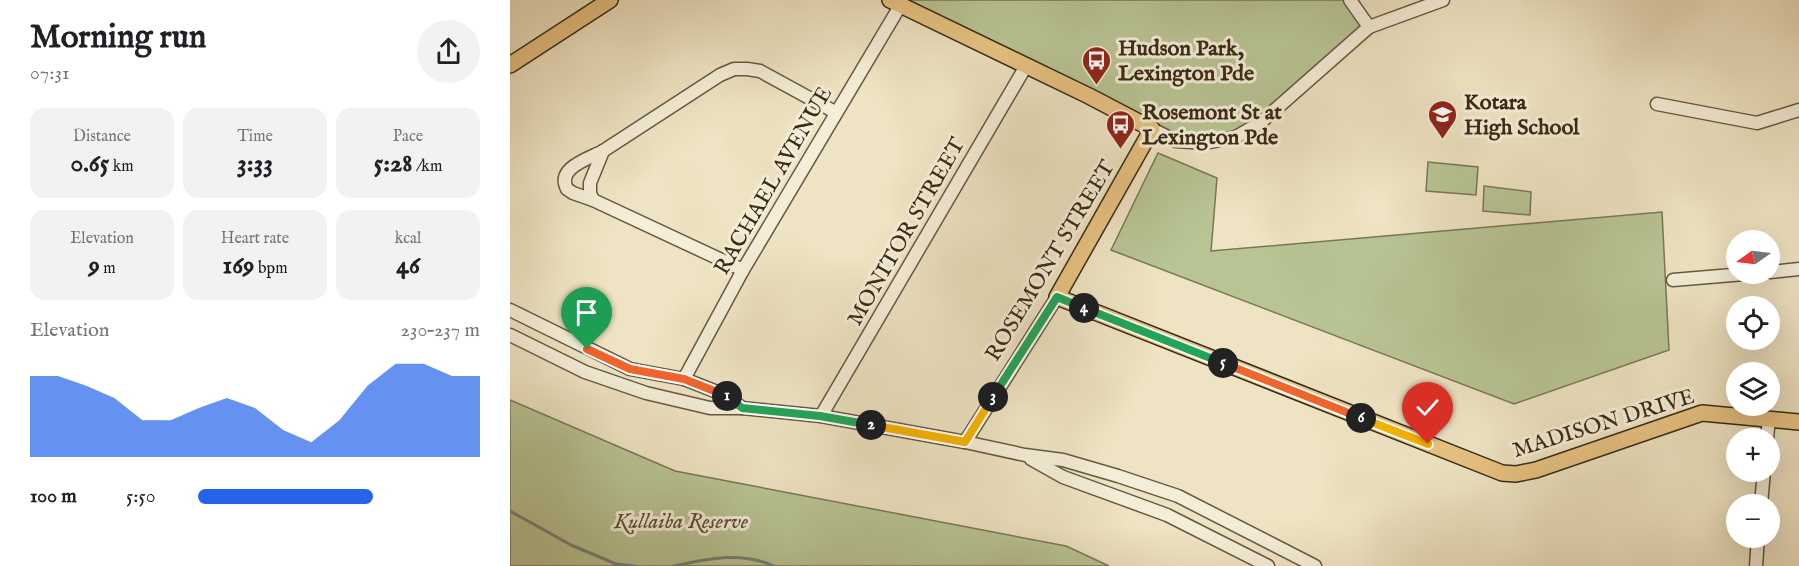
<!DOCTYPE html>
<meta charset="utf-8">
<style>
body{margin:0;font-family:"IM FELL English",serif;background:#f2f2f2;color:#202124;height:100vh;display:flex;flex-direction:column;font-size:22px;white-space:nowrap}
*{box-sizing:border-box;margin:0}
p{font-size:20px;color:#757577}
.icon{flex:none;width:33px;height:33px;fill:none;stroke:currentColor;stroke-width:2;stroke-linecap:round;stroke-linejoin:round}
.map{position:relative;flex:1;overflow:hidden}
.sheet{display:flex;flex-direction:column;background:#fff;width:510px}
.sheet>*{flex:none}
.needle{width:39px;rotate:256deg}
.controls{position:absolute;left:1216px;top:230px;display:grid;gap:12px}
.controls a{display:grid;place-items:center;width:54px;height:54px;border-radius:50%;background:#fff;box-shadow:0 6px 24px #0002;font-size:30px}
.pin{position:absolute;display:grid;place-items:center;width:51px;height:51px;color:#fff;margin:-62px -26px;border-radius:50% 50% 50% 0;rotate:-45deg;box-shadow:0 0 6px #0007}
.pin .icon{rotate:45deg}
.km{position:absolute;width:30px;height:30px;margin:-15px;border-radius:50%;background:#222;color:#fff;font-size:16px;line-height:30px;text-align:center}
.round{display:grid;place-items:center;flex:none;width:63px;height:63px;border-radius:32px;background:#f2f2f2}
.head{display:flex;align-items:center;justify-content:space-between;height:102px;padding:0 30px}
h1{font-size:33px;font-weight:800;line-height:45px}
.stats{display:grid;grid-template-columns:repeat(3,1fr);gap:9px;height:102px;padding:6px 30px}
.stats div{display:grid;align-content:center;border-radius:15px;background:#f2f2f2;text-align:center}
.stats b{font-size:26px;font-weight:800}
.stats small{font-size:16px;font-weight:400}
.stats p{font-size:16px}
.chart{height:168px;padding:12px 30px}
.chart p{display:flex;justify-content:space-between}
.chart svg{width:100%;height:108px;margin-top:6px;fill:#2563eb;opacity:.7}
ul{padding:0 30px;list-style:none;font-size:20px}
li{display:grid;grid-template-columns:96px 72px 1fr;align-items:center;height:45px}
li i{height:15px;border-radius:8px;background:#2563eb}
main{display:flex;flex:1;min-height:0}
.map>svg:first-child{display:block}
.green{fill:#b8c494;stroke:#787755;stroke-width:1.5}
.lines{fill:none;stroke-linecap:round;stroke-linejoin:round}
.stream{stroke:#728375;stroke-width:3}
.minor-casing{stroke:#665841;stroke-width:15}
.major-casing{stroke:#382a16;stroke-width:18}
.minor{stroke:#f4edd7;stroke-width:12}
.major{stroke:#e7c281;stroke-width:15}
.split-1-casing{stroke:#fff;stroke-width:12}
.split-2-casing{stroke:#fff;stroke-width:12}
.split-3-casing{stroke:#fff;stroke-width:12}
.split-4-casing{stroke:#fff;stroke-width:12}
.split-5-casing{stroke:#fff;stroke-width:12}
.split-6-casing{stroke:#fff;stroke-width:12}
.split-7-casing{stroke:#fff;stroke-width:12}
.split-1{stroke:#f0652b;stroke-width:8}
.split-2{stroke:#22a559;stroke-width:8}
.split-3{stroke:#f5b400;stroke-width:8}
.split-4{stroke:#22a559;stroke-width:8}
.split-5{stroke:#22a559;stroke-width:8}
.split-6{stroke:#f0652b;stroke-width:8}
.split-7{stroke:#f5b400;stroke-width:8}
.labels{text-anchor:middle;stroke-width:6;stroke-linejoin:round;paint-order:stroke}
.poi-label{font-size:22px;font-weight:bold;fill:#382a16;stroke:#f4edd7;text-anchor:start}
.street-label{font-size:22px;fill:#382a16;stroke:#f4edd7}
.park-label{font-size:22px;font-style:italic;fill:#585036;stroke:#f4edd7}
</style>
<main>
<section class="sheet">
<div class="head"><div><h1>Morning run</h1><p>07:31</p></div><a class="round"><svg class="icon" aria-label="share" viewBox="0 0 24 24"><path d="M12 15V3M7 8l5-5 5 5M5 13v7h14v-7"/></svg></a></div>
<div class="stats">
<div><p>Distance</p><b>0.65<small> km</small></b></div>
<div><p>Time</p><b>3:33</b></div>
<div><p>Pace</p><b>5:28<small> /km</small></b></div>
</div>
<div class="stats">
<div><p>Elevation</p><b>9<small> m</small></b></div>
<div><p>Heart rate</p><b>169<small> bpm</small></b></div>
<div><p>kcal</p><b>46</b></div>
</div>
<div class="chart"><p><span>Elevation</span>230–237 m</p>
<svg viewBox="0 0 160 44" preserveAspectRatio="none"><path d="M0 44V11L10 11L20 15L30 20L40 29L50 29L60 24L70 20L80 24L90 33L100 38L110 29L120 15L130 6L140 6L150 11L160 11V44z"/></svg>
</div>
<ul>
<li><b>100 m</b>5:50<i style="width:62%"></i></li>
</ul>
</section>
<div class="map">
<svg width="1289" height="566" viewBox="0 0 1289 566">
<rect width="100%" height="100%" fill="#eee3c2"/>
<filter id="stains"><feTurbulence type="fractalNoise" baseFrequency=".00333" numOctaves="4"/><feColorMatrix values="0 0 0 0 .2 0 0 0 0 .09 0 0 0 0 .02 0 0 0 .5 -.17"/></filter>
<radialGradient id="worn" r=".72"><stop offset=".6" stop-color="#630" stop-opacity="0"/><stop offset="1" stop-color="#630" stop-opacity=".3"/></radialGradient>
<!-- green -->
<g class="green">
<polygon points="381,0 837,0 859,27 726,137 666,141"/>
<polygon points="648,153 707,178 701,251 1152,212 1159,350 1004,404 601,250"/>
<polygon points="918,162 968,167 966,195 916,191"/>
<polygon points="974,186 1021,192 1020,215 973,211"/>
<polygon points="0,400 165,471 556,546 599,566 0,566"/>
</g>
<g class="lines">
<!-- stream -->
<g class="stream">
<polyline points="0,511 61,545 106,564 125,566"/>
<path d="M164,566c34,-7 66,-15 100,0"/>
</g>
<defs>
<g id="minor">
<polyline points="840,0 859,27"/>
<polyline points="1147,104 1247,123 1289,110"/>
<polyline points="642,129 666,141 695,143 726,137 750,123 859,27 933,0"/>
<path d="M83,200l-20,-7 -6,-4c-11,-21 21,-30 36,-38"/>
<polyline points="233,270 83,200 80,193 80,183 93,151 210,75 224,69 237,69 250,71 325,112"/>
<polyline points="1260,272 1289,269"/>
<polyline points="1163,280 1246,273"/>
<polyline points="0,310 120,369 174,379 215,395 232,408"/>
<polyline points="0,335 75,372 136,393 200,408 232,408 311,416 455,442 515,455 553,460 608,476 668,496 805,566"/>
<polyline points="174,379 233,270 390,6"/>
<polyline points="311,416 516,66"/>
<polyline points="1257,438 1259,419"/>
<polyline points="455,442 547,297"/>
<polyline points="521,459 553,477 657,515 758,566"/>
<polyline points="1251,504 1254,471"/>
<polyline points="1246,566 1248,537"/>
</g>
<g id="major">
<polyline points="380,0 579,96 642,129 547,297 992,473 1006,474 1026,470 1192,413 1289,422"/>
<polyline points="0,65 100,0"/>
</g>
</defs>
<!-- minor casing -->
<use href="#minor" class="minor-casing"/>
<!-- major casing -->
<use href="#major" class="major-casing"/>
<!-- minor -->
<use href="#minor" class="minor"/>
<!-- major -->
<use href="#major" class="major"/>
</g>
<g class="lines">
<defs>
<polyline id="split-1" points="77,349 120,369 174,379 217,396"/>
<polyline id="split-2" points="217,396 232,408 310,416 361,425"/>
<polyline id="split-3" points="361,425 455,442 483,397"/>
<polyline id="split-4" points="483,397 547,297 574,308"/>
<polyline id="split-5" points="574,308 713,363"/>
<polyline id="split-6" points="713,363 851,418"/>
<polyline id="split-7" points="851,418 918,444"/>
</defs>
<!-- split-1 casing -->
<use href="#split-1" class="split-1-casing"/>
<!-- split-2 casing -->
<use href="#split-2" class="split-2-casing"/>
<!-- split-3 casing -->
<use href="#split-3" class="split-3-casing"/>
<!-- split-4 casing -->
<use href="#split-4" class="split-4-casing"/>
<!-- split-5 casing -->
<use href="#split-5" class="split-5-casing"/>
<!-- split-6 casing -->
<use href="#split-6" class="split-6-casing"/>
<!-- split-7 casing -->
<use href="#split-7" class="split-7-casing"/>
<!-- split-1 -->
<use href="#split-1" class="split-1"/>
<!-- split-2 -->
<use href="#split-2" class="split-2"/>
<!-- split-3 -->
<use href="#split-3" class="split-3"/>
<!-- split-4 -->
<use href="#split-4" class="split-4"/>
<!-- split-5 -->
<use href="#split-5" class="split-5"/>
<!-- split-6 -->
<use href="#split-6" class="split-6"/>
<!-- split-7 -->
<use href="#split-7" class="split-7"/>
</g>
<!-- icons -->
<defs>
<symbol id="bus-pin" viewBox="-11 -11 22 30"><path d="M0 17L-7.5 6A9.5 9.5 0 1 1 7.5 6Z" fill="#8f2418" stroke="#f4edd7"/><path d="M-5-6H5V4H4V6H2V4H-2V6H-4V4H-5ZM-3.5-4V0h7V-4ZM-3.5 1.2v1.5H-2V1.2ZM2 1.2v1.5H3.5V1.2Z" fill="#fff"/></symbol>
<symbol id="school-pin" viewBox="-11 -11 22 30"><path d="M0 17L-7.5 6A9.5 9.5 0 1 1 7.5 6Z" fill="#8f2418" stroke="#f4edd7"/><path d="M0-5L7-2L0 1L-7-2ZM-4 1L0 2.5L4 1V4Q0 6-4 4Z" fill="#fff"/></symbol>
</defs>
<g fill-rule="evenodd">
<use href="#bus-pin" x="570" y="44" width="33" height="45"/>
<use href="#school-pin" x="916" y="98" width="33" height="45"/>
<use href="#bus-pin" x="594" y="108" width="33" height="45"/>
</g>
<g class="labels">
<!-- poi labels -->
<g class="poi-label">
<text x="608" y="55">Hudson Park,<tspan x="608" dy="25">Lexington Pde</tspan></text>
<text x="954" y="109">Kotara<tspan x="954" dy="25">High School</tspan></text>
<text x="632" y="119">Rosemont St at<tspan x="632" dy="25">Lexington Pde</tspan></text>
</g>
<!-- street labels -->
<g class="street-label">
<text transform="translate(262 180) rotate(-60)" y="8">RACHAEL AVENUE</text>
<text transform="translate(395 231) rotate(-60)" y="8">MONITOR STREET</text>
<text transform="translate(539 260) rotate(-59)" y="8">ROSEMONT STREET</text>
<text transform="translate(1093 422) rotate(-17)" y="8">MADISON DRIVE</text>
</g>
<!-- park labels -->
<g class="park-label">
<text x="171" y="528">Kullaiba Reserve</text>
</g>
</g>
<rect width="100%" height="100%" filter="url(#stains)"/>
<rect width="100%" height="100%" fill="url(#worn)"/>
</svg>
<div class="controls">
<a><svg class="needle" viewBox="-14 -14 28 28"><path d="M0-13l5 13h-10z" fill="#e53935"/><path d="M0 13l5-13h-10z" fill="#757577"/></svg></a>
<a><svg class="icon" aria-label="locate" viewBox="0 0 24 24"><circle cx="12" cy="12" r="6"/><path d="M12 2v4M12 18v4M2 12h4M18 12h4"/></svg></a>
<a><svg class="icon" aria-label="layers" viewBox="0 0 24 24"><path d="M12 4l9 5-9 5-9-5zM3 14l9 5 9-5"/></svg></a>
<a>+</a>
<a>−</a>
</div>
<div class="pin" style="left:77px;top:349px;background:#1e9e55"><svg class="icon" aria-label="arrive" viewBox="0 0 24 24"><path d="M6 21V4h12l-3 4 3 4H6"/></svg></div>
<div class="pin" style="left:918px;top:444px;background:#d93025"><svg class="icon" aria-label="check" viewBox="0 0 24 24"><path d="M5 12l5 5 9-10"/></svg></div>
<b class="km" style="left:217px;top:396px">1</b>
<b class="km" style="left:361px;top:425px">2</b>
<b class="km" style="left:483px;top:397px">3</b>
<b class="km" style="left:574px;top:308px">4</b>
<b class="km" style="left:713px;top:363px">5</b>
<b class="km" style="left:851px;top:418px">6</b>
</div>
</main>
